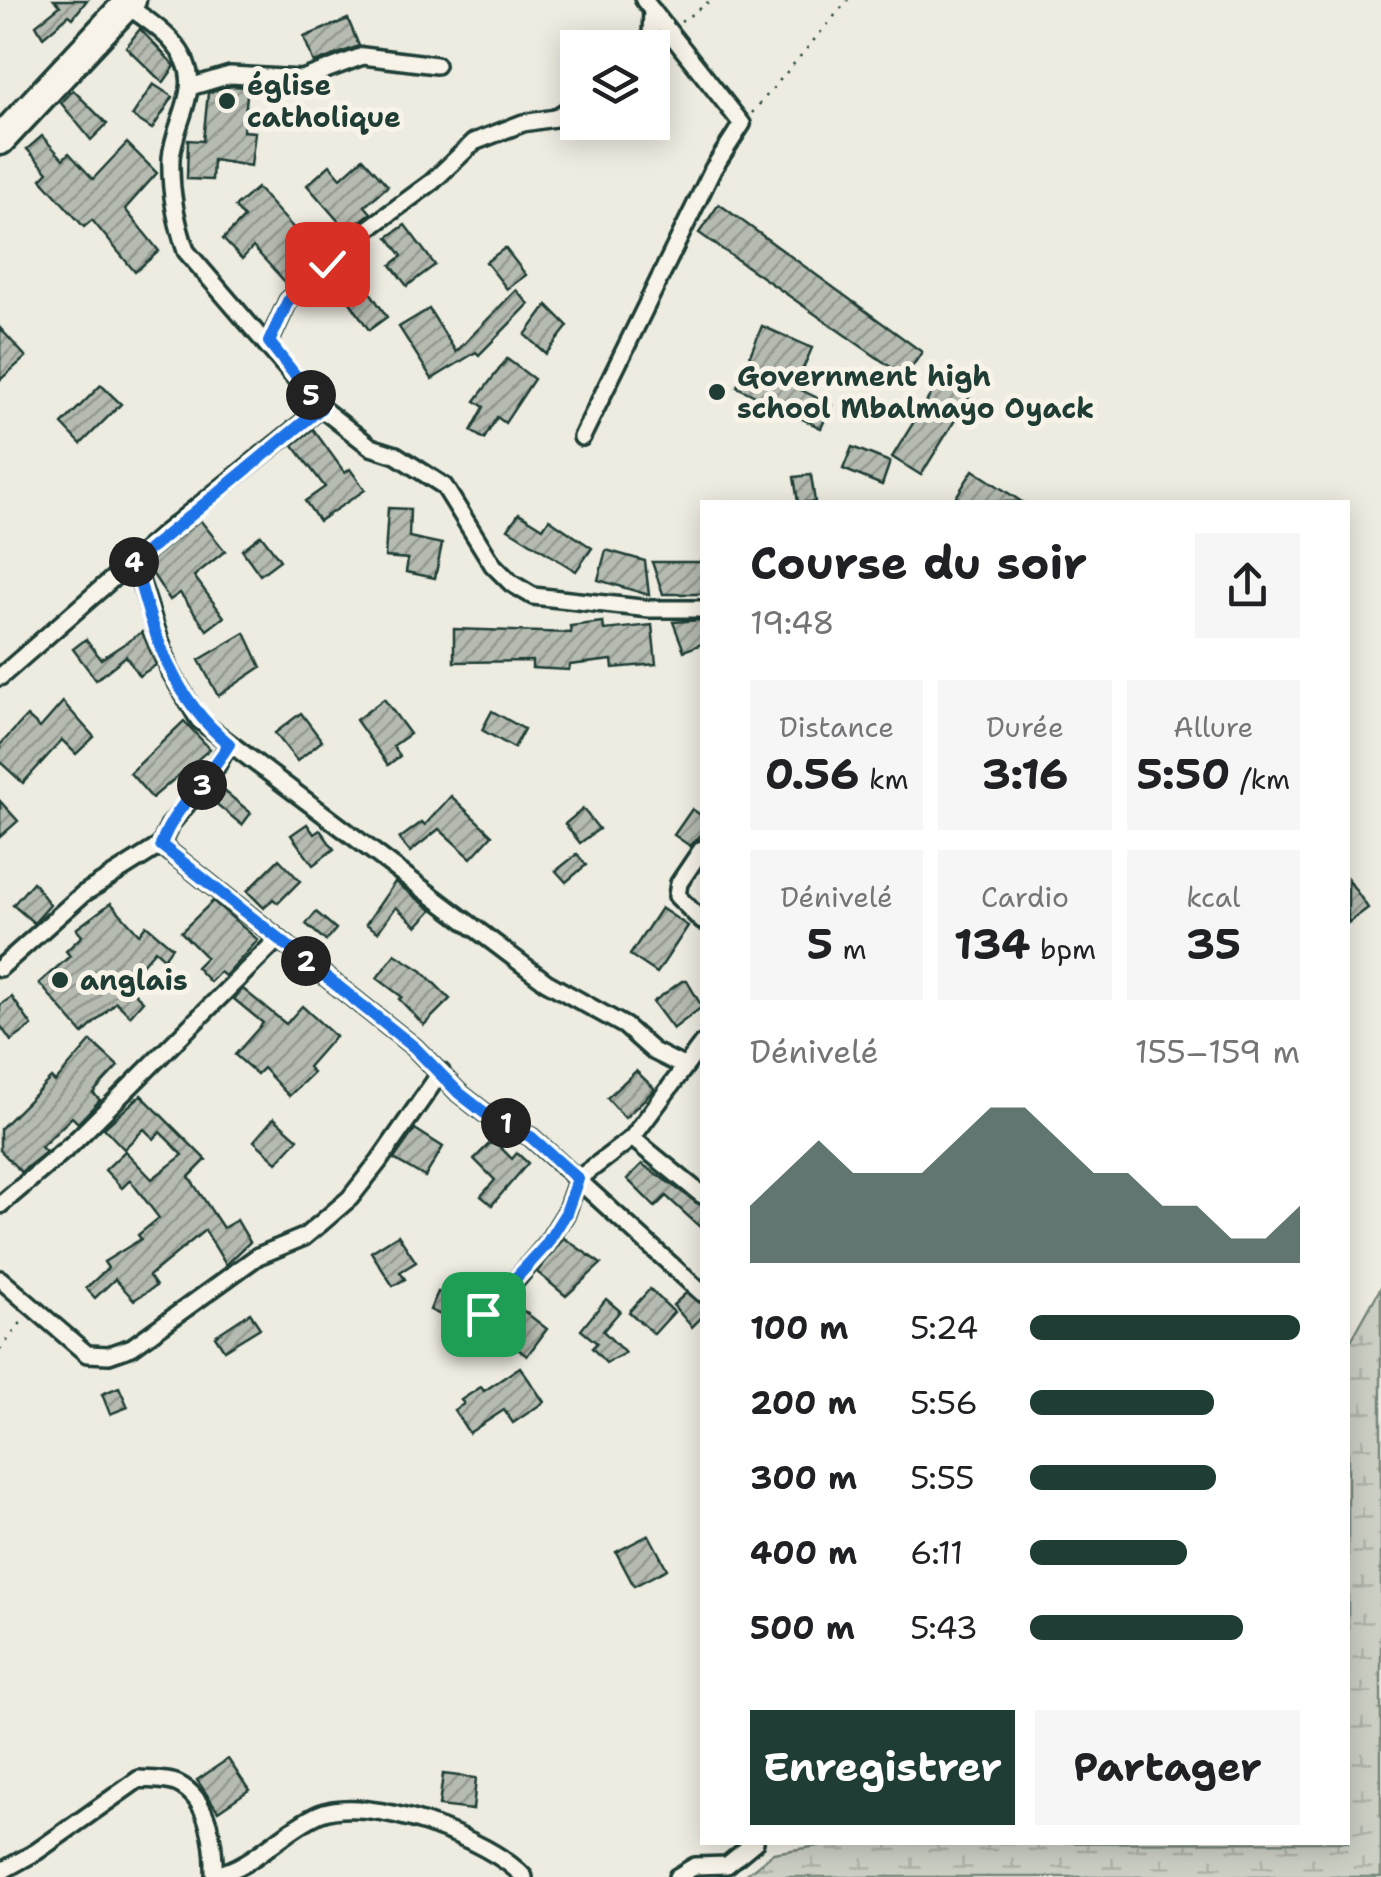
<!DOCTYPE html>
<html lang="fr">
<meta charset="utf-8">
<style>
body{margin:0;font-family:"Shantell Sans",sans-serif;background:#f6f6f6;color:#202124;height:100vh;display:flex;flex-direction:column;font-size:38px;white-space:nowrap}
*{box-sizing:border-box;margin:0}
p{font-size:32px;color:#757577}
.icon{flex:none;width:55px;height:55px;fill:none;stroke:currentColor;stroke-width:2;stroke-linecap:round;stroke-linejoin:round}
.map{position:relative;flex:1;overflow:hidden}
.side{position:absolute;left:700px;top:500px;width:650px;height:1345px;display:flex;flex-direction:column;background:#fff;border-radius:0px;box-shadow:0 5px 25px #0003}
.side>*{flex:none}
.buttons{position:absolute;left:560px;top:30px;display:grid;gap:20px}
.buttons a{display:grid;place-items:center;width:110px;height:110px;border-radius:0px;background:#fff;box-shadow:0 5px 25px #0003;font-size:50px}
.pin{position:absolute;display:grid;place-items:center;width:85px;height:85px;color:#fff;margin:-42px;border-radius:20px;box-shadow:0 5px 15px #0006}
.km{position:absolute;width:50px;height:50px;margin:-25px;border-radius:50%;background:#222;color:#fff;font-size:28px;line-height:50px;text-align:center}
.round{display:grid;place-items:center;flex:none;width:105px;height:105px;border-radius:0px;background:#f6f6f6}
.headline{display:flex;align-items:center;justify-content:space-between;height:170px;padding:0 50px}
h1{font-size:45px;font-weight:700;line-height:75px}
.stats{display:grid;grid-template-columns:repeat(3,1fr);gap:15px;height:170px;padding:10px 50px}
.stats div{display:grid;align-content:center;border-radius:0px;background:#f6f6f6;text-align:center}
.stats b{font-size:42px;font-weight:700}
.stats small{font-size:28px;font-weight:400}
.stats p{font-size:28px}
.chart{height:280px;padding:20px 50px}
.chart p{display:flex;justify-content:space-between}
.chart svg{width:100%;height:180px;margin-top:10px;fill:#1f3d34;opacity:.7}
.button{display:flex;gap:20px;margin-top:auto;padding:20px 50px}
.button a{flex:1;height:115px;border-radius:0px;background:#1f3d34;color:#fff;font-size:40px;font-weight:700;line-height:115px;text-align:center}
.button a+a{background:#f6f6f6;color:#202124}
ul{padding:0 50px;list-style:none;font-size:32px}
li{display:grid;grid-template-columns:160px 120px 1fr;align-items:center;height:75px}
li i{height:25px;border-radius:12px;background:#1f3d34}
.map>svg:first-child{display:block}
.wetland{fill:url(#wetland-marsh);stroke:#76867c;stroke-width:2.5}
.building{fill:url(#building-hatch);stroke:#1f3d34;stroke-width:2.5}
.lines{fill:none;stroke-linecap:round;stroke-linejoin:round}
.minor-casing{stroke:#1f3d34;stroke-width:22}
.trunk-casing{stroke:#1f3d34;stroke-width:35}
.path{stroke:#1f3d34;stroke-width:2.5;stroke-dasharray:2.5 8;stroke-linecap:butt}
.minor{stroke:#f7f3e8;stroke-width:15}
.trunk{stroke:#f7f3e8;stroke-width:28}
.route-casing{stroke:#fff;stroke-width:20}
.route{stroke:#1a73e8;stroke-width:12}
.poi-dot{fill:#1f3d34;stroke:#f7f3e8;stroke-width:4}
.labels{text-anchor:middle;stroke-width:10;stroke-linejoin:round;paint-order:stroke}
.poi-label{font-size:28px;font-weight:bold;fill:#1f3d34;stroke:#f7f3e8;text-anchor:start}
</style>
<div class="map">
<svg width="1381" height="1877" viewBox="0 0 1381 1877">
<defs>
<pattern id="wetland-marsh" width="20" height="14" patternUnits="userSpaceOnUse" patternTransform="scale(2.5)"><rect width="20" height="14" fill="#cccfc4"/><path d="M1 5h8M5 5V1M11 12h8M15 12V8" fill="none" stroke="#afb3a9"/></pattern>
<pattern id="building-hatch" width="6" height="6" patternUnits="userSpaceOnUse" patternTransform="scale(2.5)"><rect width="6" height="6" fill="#b5bbb0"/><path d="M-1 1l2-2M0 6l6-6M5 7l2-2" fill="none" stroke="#939990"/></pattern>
</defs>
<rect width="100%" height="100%" fill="#eeece1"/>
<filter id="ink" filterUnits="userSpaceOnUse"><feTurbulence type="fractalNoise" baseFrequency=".01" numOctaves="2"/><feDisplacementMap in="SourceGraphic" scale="20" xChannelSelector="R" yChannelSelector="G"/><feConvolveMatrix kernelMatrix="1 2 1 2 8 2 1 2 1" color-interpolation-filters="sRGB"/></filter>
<g filter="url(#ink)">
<!-- wetland -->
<polygon class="wetland" points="1381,1287 1381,1877 743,1877 773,1853 838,1843 1348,1842 1348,1346"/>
<!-- building -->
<g class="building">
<polygon points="54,0 87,0 73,18 69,15 43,37 36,25 60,6"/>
<polygon points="348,19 359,46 314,63 304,37"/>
<polygon points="140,29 175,66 163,83 126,47"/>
<polygon points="153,84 173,97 152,129 132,116"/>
<polygon points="231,86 248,87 243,131 255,132 251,166 213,160 212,180 187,179 188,140 203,141 208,93"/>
<polygon points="73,90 107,124 91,140 61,103"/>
<polygon points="42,136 63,159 69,153 93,179 127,143 157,173 125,209 159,251 135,272 92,220 84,227 41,179 48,172 27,149"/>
<polygon points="363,158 388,186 365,206 371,213 347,231 307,185 330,165 341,178"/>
<polygon points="257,188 319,256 288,285 253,247 242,259 223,239 244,218 235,207"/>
<polygon points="719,204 922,352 905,377 699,233"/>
<polygon points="405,225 435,265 407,286 391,265 402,256 388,237"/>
<polygon points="505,248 526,275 507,289 486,262"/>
<polygon points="368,289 387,317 369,330 350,302"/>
<polygon points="516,290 529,304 479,355 476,352 432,379 399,327 429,309 456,352"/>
<polygon points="547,305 568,326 546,354 525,335"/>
<polygon points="762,326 812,348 795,387 832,405 821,428 737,387"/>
<polygon points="0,328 26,357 0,380"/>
<polygon points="507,359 534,379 505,423 497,417 484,439 471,431 484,407 475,401"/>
<polygon points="946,370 975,388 921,475 892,457"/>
<polygon points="101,385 121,404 81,444 62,424"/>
<polygon points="313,429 345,473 350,469 365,490 319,521 305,501 325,487 293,445"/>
<polygon points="852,447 890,462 882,485 843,469"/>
<polygon points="973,470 1022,502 965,502 956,497"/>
<polygon points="811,475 815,502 798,502 794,477"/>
<polygon points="388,508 410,509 409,537 442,544 435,578 406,572 408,559 385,557"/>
<polygon points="519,513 543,528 549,519 592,548 576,571 508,529"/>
<polygon points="200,520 225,551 194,576 224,617 207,630 180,593 170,600 146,564"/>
<polygon points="261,535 280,560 260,575 242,550"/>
<polygon points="606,550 645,561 649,595 598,580"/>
<polygon points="652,562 702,562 702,594 663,594"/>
<polygon points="702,620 702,644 684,651 673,622"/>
<polygon points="603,622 604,630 652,625 656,664 613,668 612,660 570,665 569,670 532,668 532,661 454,662 454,629 571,633 570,626"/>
<polygon points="142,632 156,665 139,676 126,656 96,680 73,649 86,639 101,659"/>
<polygon points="245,633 261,667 218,696 199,660"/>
<polygon points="384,699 410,734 393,746 400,756 388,765 356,720"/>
<polygon points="63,702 94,737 76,754 62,740 23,783 0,762 0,745 27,716 40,728"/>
<polygon points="492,711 524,729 514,748 482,730"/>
<polygon points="301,713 322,741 297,761 275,733"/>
<polygon points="184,721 210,749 152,798 130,773"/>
<polygon points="217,785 251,813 242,825 208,797"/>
<polygon points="451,796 492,835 471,858 439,829 410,852 399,839 422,822 425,825"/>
<polygon points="0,801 18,821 0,837"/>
<polygon points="583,809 599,829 580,843 565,824"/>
<polygon points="692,809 702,816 702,834 690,846 674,835"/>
<polygon points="307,824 314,834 320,830 334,849 313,865 291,835"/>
<polygon points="577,854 586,865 566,882 556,871"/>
<polygon points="279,859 300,881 278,903 273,899 264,908 247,891"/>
<polygon points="1348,879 1368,908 1348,923"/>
<polygon points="33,882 50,905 34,923 13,905"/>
<polygon points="395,882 432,910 417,926 396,907 378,932 366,924"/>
<polygon points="213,901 258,940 225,976 220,972 210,982 196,967 206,957 181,932"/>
<polygon points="111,903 139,934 146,925 172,947 164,958 155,950 125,984 143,1001 130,1016 116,1002 83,1034 39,983 70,956 66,951 82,936 76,929"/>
<polygon points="661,908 688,926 657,973 630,955"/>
<polygon points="316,912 336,929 326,941 306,924"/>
<polygon points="395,954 422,971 450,999 424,1025 399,999 402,997 377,978"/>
<polygon points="682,981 687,981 702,1007 673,1029 653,1002"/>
<polygon points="243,989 286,1024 302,1006 335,1036 308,1067 313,1073 289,1096 263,1068 257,1074 235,1055 263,1023 234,999"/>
<polygon points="12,997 32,1026 11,1041 0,1025 0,1005"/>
<polygon points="91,1041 118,1066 93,1093 100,1100 78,1123 72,1117 41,1147 46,1152 21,1172 0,1150 0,1129 51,1078 55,1082"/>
<polygon points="636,1071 655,1089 625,1118 607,1098"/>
<polygon points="141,1095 206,1160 189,1177 223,1228 237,1220 250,1242 226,1265 205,1230 149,1276 156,1286 134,1300 115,1279 95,1298 86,1288 108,1268 104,1262 141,1239 138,1235 159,1218 130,1180 122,1188 105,1170 125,1151 152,1179 183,1155 160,1132 154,1139 144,1129 124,1149 104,1128"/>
<polygon points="274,1118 298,1139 277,1162 254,1141"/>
<polygon points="415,1129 443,1147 425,1177 394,1159"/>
<polygon points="493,1140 512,1159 517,1153 528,1163 492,1205 481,1196 495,1180 474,1159"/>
<polygon points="642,1164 702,1206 702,1229 666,1196 655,1207 627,1179"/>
<polygon points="398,1235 416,1262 400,1272 405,1279 393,1286 371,1252"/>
<polygon points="564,1238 601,1264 566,1296 537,1272"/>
<polygon points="650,1289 674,1312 654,1334 629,1312"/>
<polygon points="438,1292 457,1301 449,1319 430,1310"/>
<polygon points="686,1293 702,1304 702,1317 692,1327 673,1305"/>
<polygon points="606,1299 620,1311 603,1331 625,1353 606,1363 592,1348 597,1343 581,1330"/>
<polygon points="516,1305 547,1329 527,1356 489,1327"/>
<polygon points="250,1313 260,1328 224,1350 215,1336"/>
<polygon points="520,1367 544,1402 513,1423 504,1410 469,1433 454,1410 464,1404 461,1400 481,1387 484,1391"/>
<polygon points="119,1387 128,1407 110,1414 102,1394"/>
<polygon points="649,1535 667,1569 634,1586 616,1552"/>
<polygon points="228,1759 249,1790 218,1811 197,1780"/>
<polygon points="443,1774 476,1778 473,1810 439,1806"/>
</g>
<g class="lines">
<defs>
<g id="minor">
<path d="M127,6c27,18 68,44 62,83 -3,23 -16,45 -18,69 -1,30 5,64 15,93l135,157 50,39 25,8 48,31 49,79 18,18 22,13 117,13h52"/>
<polyline points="643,48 651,36 652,10"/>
<polyline points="190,87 230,75 302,79 363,56 436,65"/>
<polyline points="269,342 288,301 345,246 432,182 474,142 523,123 555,118 578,103"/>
<polyline points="582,437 713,169 742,124 644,0"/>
<polyline points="134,562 170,671 199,720 546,982 625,1026 653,1051 683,1066"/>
<polyline points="0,677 166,532 321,408"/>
<polyline points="161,845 414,1047 459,1093 486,1114 531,1137 702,1293"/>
<polyline points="702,849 679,883 677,896 702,921"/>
<polyline points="0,968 83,894 161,845 169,826 214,771 229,744"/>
<polyline points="632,1138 702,1195"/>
<polyline points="0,1205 72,1144 277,940"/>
<polyline points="0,1279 87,1354 109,1355 132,1347 258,1256 304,1237 321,1223 350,1198 379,1161 441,1072"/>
<polyline points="467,1334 474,1320 493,1307 546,1245 566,1213 578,1179 632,1138 702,1044"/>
<path d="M0,1872l36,-20 103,-73c11,1 29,0 39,5 32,15 37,63 36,93"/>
<path d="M215,1875c39,-8 66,-44 104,-61 48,-21 171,25 205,63"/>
<polyline points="677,1877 695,1866 727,1865 755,1842"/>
</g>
<polyline id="trunk" points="0,140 131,0"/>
</defs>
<!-- minor casing -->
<use href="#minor" class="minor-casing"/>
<!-- trunk casing -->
<use href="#trunk" class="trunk-casing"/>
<!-- path -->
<g class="path">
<polyline points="681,22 711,0"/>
<polyline points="752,113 848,0"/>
<polyline points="0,1350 23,1320"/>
</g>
<!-- minor -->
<use href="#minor" class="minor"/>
<!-- trunk -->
<use href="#trunk" class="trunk"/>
</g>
</g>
<g class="lines" filter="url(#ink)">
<defs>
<path id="route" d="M327,264l-39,37 -19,41 52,66 -187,154c20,71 36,134 95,182 -20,34 -56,64 -68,101l253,202 45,46 27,21 45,23 47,42 -12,34 -20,32 -63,69"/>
</defs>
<!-- route casing -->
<use href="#route" class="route-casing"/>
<!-- route -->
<use href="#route" class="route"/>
</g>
<!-- markers -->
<g class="poi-dot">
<circle cx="227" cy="101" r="10"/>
<circle cx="717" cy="392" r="10"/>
<circle cx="60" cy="980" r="10"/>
</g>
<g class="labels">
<!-- poi labels -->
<g class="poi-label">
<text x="247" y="95">église<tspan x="247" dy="32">catholique</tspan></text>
<text x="737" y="386">Government high<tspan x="737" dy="32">school Mbalmayo Oyack</tspan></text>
<text x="80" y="990">anglais</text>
</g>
</g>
</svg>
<div class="buttons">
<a><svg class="icon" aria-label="layers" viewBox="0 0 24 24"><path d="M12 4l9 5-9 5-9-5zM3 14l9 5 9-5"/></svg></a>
</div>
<div class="pin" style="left:483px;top:1314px;background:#1e9e55"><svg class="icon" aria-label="arrive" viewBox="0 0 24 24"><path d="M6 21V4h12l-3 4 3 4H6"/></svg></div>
<div class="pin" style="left:327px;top:264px;background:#d93025"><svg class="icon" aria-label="check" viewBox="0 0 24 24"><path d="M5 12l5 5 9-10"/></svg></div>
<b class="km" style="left:506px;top:1123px">1</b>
<b class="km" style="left:306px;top:961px">2</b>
<b class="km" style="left:202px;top:785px">3</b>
<b class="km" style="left:134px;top:562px">4</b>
<b class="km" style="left:311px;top:395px">5</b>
<section class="side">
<div class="headline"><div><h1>Course du soir</h1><p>19:48</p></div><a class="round"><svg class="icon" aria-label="share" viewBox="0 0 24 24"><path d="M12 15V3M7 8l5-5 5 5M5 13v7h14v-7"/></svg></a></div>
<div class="stats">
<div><p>Distance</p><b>0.56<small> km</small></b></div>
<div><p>Durée</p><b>3:16</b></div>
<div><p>Allure</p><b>5:50<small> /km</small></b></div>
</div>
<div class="stats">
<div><p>Dénivelé</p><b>5<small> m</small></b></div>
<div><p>Cardio</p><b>134<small> bpm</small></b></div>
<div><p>kcal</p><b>35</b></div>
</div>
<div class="chart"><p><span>Dénivelé</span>155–159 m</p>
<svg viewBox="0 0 160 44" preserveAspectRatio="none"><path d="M0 44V30L10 22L20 14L30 22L40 22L50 22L60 14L70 6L80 6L90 14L100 22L110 22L120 30L130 30L140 38L150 38L160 30V44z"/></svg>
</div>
<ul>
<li><b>100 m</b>5:24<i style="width:100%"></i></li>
<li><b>200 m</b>5:56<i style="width:68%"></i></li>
<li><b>300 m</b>5:55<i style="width:69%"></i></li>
<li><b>400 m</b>6:11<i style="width:58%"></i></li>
<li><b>500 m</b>5:43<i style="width:79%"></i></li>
</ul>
<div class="button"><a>Enregistrer</a><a>Partager</a></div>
</section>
</div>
